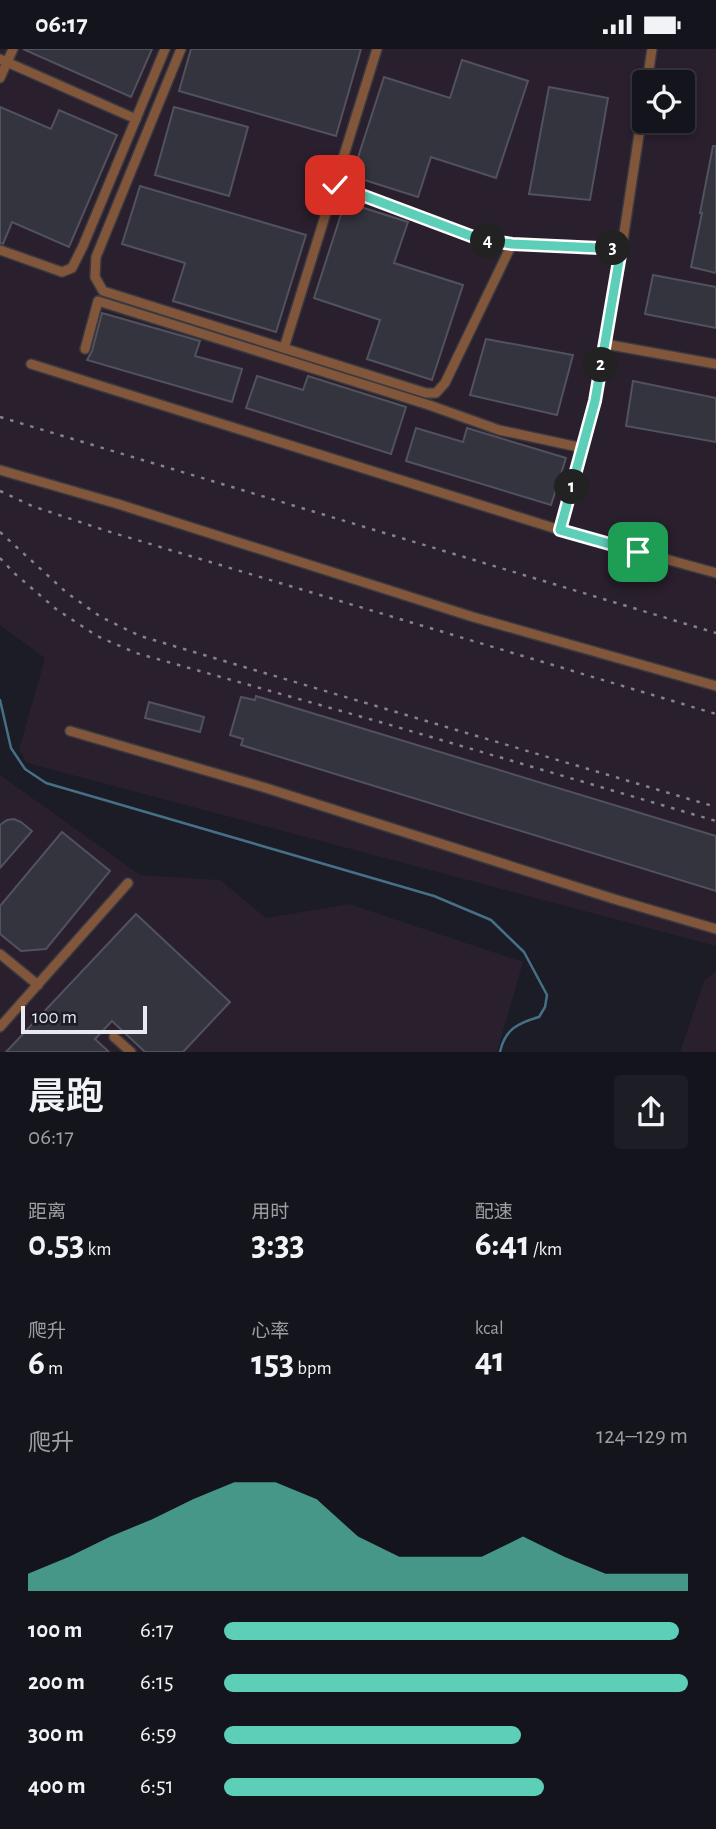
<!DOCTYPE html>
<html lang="zh">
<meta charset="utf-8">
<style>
body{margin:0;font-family:"Alegreya Sans","Noto Sans SC",sans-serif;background:#1d1e25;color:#f1f3f6;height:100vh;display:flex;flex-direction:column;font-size:26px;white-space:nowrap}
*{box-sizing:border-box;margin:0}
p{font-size:23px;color:#9d9fa3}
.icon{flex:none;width:38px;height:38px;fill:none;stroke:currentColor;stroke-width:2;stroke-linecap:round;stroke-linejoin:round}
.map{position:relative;height:1003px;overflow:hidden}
.sheet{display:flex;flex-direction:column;background:#14151c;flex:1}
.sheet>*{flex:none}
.controls{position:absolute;left:632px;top:21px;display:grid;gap:14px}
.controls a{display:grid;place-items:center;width:63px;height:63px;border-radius:7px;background:#14151c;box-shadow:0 4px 10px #0003,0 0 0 2px #33343b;font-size:35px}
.scale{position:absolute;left:21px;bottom:18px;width:126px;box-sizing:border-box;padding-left:7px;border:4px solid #e9eaf0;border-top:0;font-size:19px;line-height:24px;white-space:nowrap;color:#e9eaf0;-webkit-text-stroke:5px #1b1c25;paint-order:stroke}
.pin{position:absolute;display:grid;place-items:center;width:60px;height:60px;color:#fff;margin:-30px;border-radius:14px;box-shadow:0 4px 10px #0006}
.km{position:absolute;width:35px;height:35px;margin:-18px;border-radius:50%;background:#222;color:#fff;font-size:19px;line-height:35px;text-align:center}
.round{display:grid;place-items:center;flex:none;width:74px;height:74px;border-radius:7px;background:#1d1e25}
.summary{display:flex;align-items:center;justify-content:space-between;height:119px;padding:0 28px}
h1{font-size:38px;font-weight:600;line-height:52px}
.metrics{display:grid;grid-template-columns:repeat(3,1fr);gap:10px;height:119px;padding:7px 28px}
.metrics div{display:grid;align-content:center}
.metrics b{font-size:35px;font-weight:600}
.metrics small{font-size:19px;font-weight:400}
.metrics p{font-size:19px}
.chart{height:196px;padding:14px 28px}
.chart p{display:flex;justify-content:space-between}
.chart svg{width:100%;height:126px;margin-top:7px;fill:#5dceb8;opacity:.7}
ul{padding:0 28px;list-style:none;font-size:23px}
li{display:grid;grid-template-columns:112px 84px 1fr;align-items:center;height:52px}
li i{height:18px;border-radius:9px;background:#5dceb8}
.status{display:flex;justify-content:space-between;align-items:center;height:49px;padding:0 35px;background:#14151c;direction:ltr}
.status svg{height:19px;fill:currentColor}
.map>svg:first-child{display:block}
.industrial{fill:#2a1f2d;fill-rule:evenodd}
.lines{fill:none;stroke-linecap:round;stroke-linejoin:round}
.stream{stroke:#467087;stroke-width:2.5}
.building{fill:#33343e;stroke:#51525d;stroke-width:2}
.minor-casing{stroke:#383941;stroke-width:12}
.minor{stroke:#81563a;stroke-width:9}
.rail{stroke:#83848b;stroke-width:2.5;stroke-dasharray:3.5 7;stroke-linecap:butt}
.route-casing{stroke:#fff;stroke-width:14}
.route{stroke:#5dceb8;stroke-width:9}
</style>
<div class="status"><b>06:17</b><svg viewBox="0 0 49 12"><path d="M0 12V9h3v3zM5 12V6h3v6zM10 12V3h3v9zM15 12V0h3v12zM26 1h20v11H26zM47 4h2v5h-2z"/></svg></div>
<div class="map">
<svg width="716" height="1003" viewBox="0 0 716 1003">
<rect width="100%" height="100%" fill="#1b1c25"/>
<!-- industrial -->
<g class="industrial">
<path d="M0,0h716v897l-689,-183 -8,-13 26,-92 -45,-33zM644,33h38v39h-38z"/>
<polygon points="0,726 140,826 220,831 266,869 349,855 523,913 497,1003 0,1003"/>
<polygon points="716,922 716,1003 680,1003 704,932"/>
</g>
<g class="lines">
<!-- stream -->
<path class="stream" d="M0,651l11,48 14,21 21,14 388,113 57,24 33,32 23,43 -2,12 -6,10c-21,6 -34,12 -39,35"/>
</g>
<!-- building -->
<g class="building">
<polygon points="23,0 152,0 131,48"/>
<polygon points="191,0 361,0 336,87 179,42"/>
<polygon points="462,11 528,32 496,129 431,108 418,148 352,127 384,28 450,49"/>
<polygon points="549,38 608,49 590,151 529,145"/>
<polygon points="0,58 51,80 59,61 117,86 69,198 12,173 3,195 0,194"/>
<polygon points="174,58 248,78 229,147 155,126"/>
<polygon points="713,97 716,97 716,224 691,218 702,164 700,164"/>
<polygon points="140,137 306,186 276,283 173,252 185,214 122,195"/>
<polygon points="345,153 408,173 394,214 463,236 432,331 367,310 380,271 314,249"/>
<polygon points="653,226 716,238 716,279 645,265"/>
<polygon points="102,264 200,292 195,307 242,320 232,353 87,311 92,302"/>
<polygon points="486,290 573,306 557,366 470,346"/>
<polygon points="257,327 303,341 308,327 406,358 391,405 246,359"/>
<polygon points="633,332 716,349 716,393 626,377"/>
<polygon points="416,379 463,393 467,379 566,409 551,456 406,412"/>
<polygon points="256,647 716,787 716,842 241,696 243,690 230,686 241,648 255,651"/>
<polygon points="149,653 204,668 200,683 145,669"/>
<polygon points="14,770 21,773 32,782 0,819 0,776 7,771"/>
<polygon points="62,783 110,822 46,900 21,902 0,885 0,857"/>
<polygon points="136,865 230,953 183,1003 145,1003 112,972 95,990 109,1003 6,1003"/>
</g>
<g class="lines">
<defs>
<g id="minor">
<polyline points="181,0 96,208 95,228 103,242 426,344 436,344 445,334 512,195 621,200"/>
<polyline points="0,10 136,70"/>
<polyline points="0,29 13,0"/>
<polyline points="647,33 652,0"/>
<polyline points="335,136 479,190 512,195"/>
<polyline points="0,201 62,223 72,219 83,197 165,0"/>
<polyline points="605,295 716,315"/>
<polyline points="284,299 377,0"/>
<polyline points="85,300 98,252 429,356 499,381 583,399"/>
<polyline points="31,315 560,481 716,524"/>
<polyline points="0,421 118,455 473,568 716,637"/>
<polyline points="560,481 595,352 620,211 644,52"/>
<polyline points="70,682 266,739 614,850 716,880"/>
<polyline points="0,905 38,936"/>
<polyline points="0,978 128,834"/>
<polyline points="114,988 131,1003"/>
</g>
</defs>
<!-- minor casing -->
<use href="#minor" class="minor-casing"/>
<!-- minor -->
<use href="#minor" class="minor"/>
<!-- rail -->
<g class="rail">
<polyline points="0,368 716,584"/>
<polyline points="0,442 32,457 107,482 716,665"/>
<polyline points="0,483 67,544 101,568 140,587 716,758"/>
<polyline points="0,509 14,524 56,560 97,587 136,604 380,673 716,772"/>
</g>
</g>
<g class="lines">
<defs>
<polyline id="route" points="335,136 479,190 512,195 621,200 595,352 560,481 638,503"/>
</defs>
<!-- route casing -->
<use href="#route" class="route-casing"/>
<!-- route -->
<use href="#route" class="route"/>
</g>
</svg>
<div class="controls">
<a><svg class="icon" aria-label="locate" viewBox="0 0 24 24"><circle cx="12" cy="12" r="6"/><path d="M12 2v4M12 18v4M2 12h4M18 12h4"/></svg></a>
</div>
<div class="scale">100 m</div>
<div class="pin" style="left:638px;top:503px;background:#1e9e55"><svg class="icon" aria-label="arrive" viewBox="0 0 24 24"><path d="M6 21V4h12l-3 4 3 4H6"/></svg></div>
<div class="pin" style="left:335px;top:136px;background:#d93025"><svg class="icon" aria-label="check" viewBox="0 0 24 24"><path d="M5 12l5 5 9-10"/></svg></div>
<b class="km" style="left:572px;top:438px">1</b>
<b class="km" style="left:601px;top:316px">2</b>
<b class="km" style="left:613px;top:199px">3</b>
<b class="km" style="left:488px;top:192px">4</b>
</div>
<section class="sheet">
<div class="summary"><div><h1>晨跑</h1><p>06:17</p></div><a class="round"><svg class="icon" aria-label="share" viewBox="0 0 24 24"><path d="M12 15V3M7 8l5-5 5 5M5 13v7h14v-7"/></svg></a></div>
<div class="metrics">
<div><p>距离</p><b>0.53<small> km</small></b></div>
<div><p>用时</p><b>3:33</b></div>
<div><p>配速</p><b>6:41<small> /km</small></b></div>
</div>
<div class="metrics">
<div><p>爬升</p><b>6<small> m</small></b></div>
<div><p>心率</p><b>153<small> bpm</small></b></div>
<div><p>kcal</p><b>41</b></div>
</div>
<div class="chart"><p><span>爬升</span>124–129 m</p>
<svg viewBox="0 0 160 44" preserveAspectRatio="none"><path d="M0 44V38L10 32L20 25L30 19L40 12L50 6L60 6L70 12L80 25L90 32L100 32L110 32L120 25L130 32L140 38L150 38L160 38V44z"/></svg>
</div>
<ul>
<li><b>100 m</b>6:17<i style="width:98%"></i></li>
<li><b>200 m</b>6:15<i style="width:100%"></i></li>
<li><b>300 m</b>6:59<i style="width:64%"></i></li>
<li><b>400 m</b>6:51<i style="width:69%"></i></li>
</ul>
</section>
